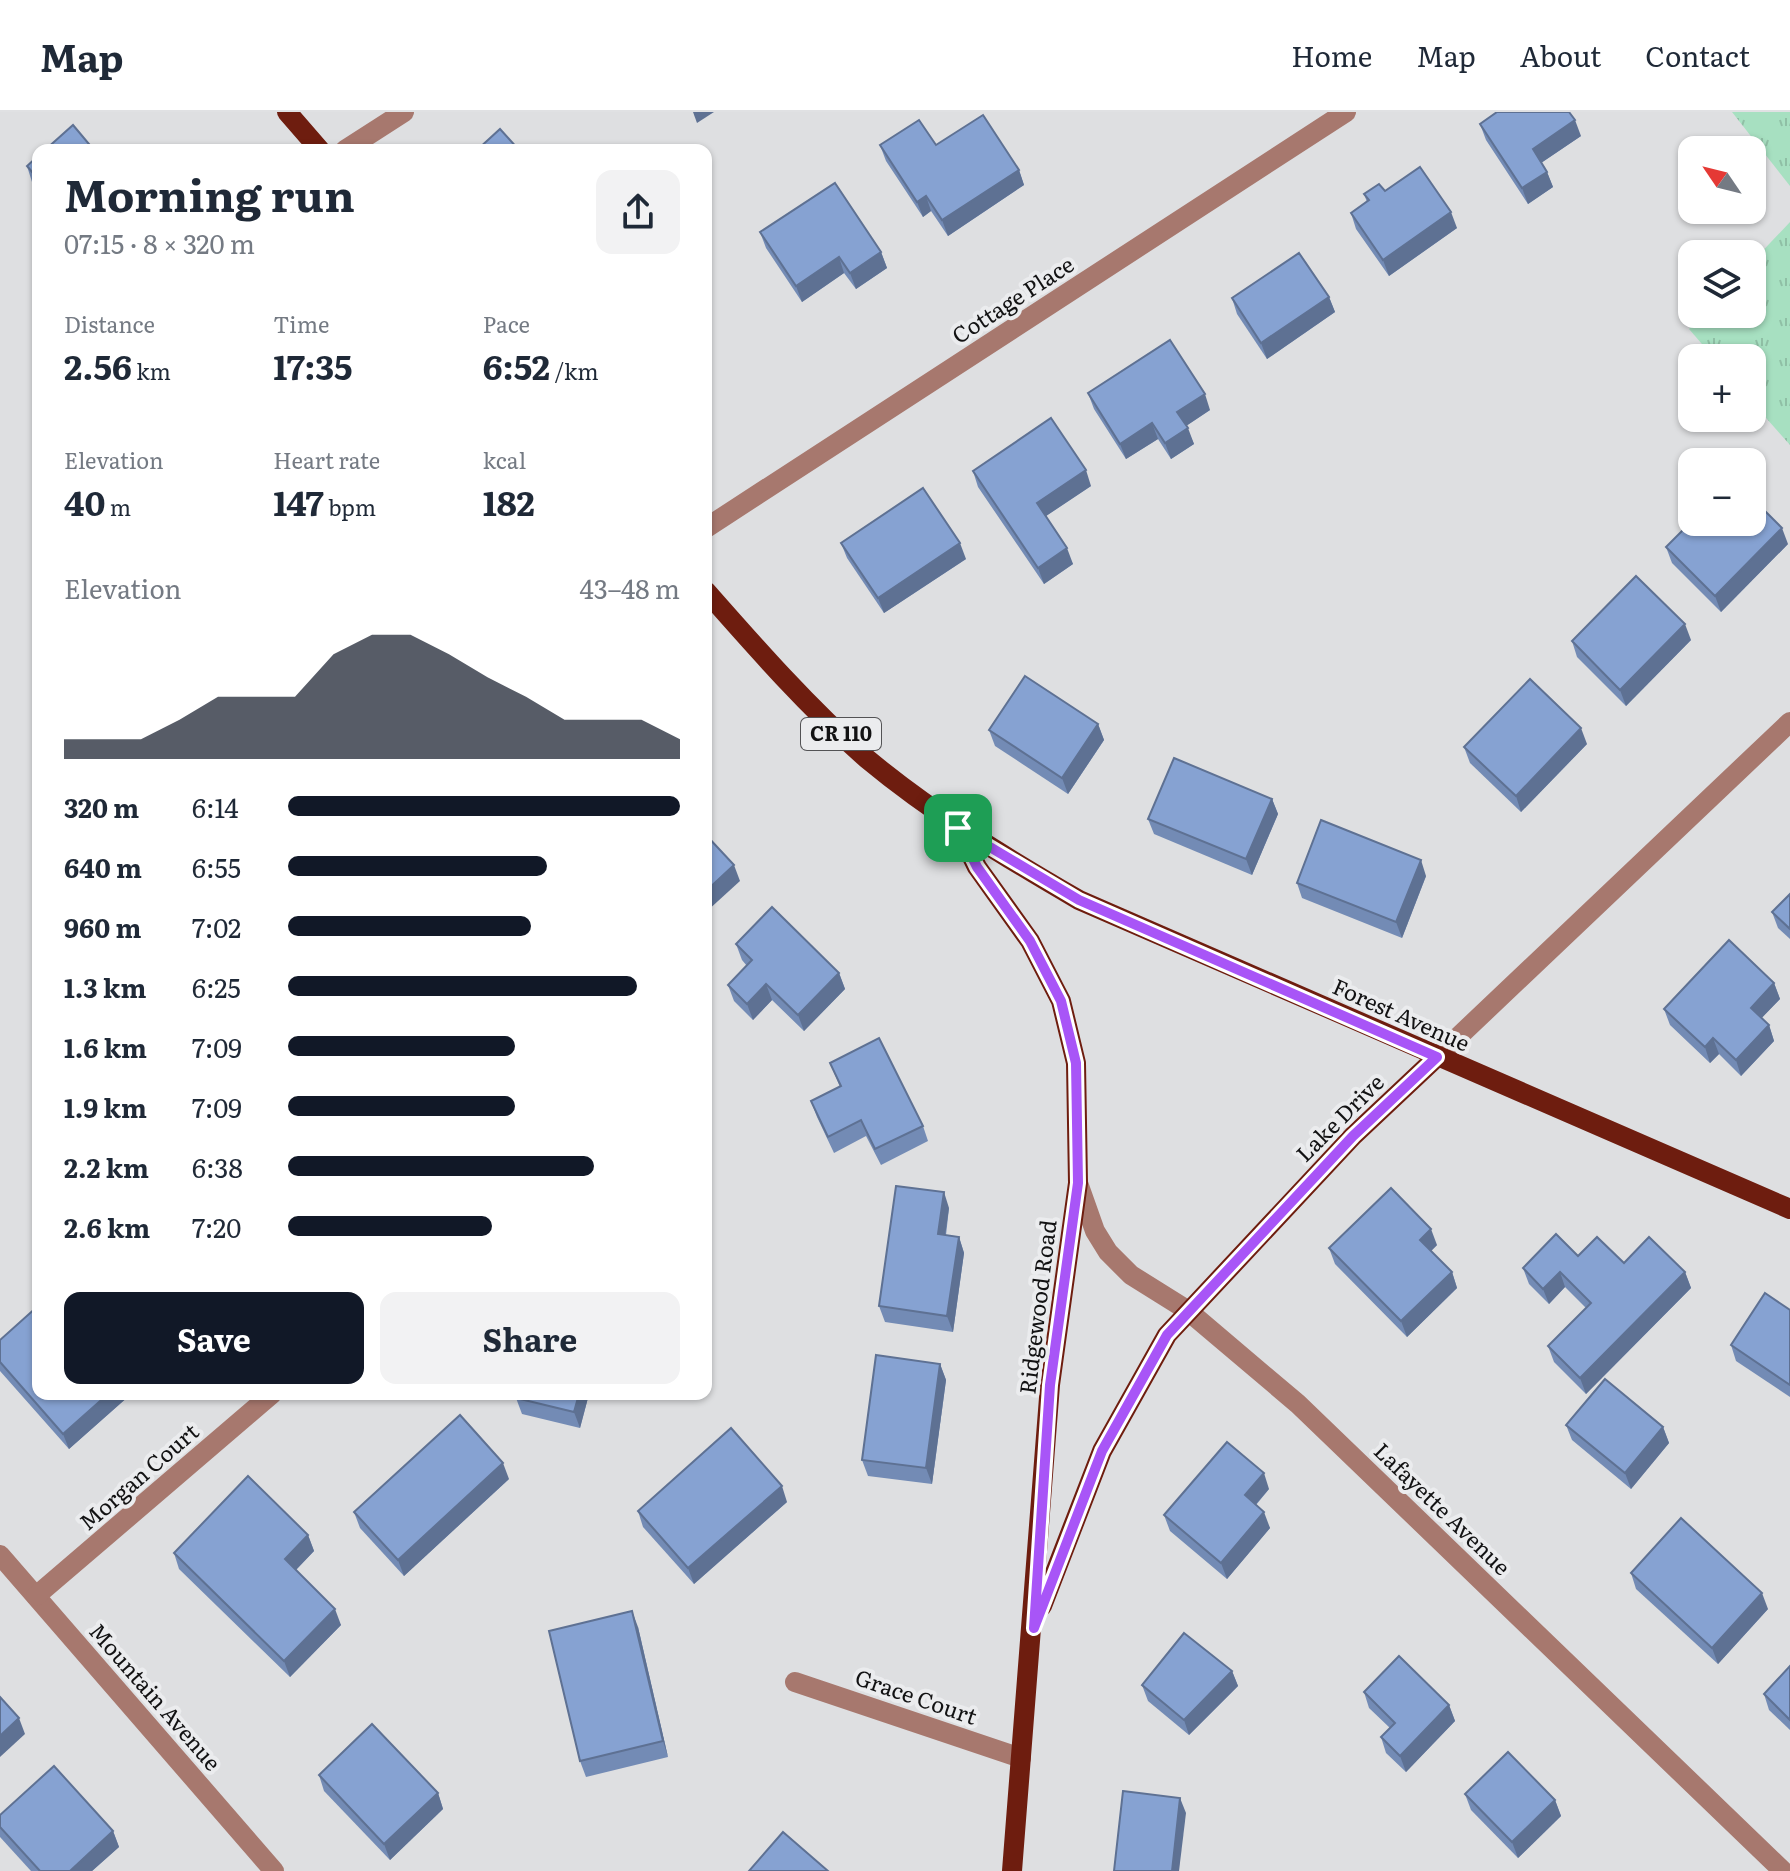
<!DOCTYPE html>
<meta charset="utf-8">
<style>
body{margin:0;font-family:Literata,serif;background:#f2f2f3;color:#1f2937;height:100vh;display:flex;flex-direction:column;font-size:30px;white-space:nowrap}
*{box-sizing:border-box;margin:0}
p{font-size:26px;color:#747a83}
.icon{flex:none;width:44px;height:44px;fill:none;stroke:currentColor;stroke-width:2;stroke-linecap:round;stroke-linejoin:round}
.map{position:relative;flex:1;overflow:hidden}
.drawer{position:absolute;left:32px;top:32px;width:680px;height:1256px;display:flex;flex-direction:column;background:#fff;border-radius:16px;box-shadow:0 2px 6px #0004}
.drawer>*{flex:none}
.needle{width:52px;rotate:305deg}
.controls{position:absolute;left:1678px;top:24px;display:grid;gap:16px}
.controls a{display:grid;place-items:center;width:88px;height:88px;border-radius:16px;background:#fff;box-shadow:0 2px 6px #0004;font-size:40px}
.pin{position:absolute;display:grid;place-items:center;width:68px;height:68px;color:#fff;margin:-34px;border-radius:16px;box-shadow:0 4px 12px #0006}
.round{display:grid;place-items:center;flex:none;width:84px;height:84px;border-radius:16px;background:#f2f2f3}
.head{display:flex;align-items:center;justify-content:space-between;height:136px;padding:0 32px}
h1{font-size:44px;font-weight:700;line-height:60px}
.metrics{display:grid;grid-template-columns:repeat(3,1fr);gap:12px;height:136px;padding:8px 32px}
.metrics div{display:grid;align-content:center}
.metrics b{font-size:34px;font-weight:700}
.metrics small{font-size:22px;font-weight:400}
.metrics p{font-size:22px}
.chart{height:224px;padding:16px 32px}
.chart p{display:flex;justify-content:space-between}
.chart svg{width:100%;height:144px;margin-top:8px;fill:#111827;opacity:.7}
.action{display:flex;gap:16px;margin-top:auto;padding:16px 32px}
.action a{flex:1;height:92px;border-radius:16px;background:#111827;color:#fff;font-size:32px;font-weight:700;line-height:92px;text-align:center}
.action a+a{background:#f2f2f3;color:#1f2937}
ul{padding:0 32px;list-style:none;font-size:26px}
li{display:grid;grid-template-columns:128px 96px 1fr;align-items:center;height:60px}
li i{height:20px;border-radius:10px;background:#111827}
header{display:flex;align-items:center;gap:48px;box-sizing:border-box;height:112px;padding:0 40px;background:#fff;border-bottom:2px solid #e0e1e3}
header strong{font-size:38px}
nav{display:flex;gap:44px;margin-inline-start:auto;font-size:28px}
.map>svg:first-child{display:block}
.park{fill:url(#park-tufts)}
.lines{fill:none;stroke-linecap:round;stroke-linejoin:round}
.minor{stroke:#a7786e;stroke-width:20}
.major{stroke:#6e1d0f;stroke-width:20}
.wall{fill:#738bb5}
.shaded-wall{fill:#5e7193}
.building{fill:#86a2d2;stroke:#5e7193;stroke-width:2}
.route-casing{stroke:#fff;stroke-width:16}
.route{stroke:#a855f7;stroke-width:10}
.labels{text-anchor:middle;stroke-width:8;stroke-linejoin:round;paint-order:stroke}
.shield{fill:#ebecee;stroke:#535355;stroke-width:2}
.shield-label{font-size:20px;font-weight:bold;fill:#121213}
.street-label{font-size:22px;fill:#121213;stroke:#ebecee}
</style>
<header>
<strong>Map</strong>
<nav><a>Home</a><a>Map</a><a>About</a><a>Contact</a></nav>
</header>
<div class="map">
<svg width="1790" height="1759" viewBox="0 0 1790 1759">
<defs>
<pattern id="park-tufts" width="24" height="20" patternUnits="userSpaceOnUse" patternTransform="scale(2)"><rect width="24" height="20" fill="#a7e0c1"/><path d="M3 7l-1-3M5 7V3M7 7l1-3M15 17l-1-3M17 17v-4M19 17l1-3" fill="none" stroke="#8fbfa5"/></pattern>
</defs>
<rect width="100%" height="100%" fill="#dedfe1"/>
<!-- park -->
<g class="park">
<polygon points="1732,0 1790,0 1790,74"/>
<polygon points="1790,110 1790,333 1752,290 1752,246 1714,246 1689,217 1703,202 1752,202 1752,150"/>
</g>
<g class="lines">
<!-- minor -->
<g class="minor">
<polyline points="345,38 404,0"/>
<polyline points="706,416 1346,0"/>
<polyline points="1437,945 1790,610"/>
<polyline points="1078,1071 1095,1119 1108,1140 1131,1163 1187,1198 1298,1292 1783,1759"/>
<polyline points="0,1443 274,1759"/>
<polyline points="36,1484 272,1282"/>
<polyline points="795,1570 1021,1646"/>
</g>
<!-- major -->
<g class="major">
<polyline points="287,0 320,38"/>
<path d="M706,479c51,58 102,116 160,167 66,55 139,99 213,142l711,309"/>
<polyline points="958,716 977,755 1030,829 1061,889 1076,951 1078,1071 1050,1273 1012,1759"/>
<polyline points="1042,1494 1102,1339 1167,1223 1353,1024 1437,945"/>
</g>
</g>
<!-- wall -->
<g class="wall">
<polygon points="1480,12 1581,24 1541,51 1547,60 1553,75 1528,92 1486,28"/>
<polygon points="880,33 936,33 1019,58 1024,73 948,124 931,99 923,105 886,49"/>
<polygon points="38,44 38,76 32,70 27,54"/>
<polygon points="1385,79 1457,116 1389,164 1356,117 1351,101 1367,90 1364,82"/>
<polygon points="760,120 881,140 887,156 856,177 844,161 802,190 766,136"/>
<polygon points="1329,185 1335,200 1267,247 1237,202 1232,186"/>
<polygon points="1088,281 1210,298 1186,314 1194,332 1171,347 1158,327 1126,347 1094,297"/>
<polygon points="973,359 1091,374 1046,404 1073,452 1044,472 978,375"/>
<polygon points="841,431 966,447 884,501 847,446"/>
<polygon points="1788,432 1721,500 1672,451 1666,435"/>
<polygon points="1691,528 1626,594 1577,545 1572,529"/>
<polygon points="1098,612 1104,628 1068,682 995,634 989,618"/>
<polygon points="1587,632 1521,700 1470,651 1464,635"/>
<polygon points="1272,687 1278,702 1252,763 1154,722 1148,707"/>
<polygon points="1426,764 1402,826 1302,786 1297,771"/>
<polygon points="1790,782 1790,827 1778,816 1772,800"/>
<polygon points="736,832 839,861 845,877 804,919 772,888 753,908 734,889 728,873 747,854 742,848"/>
<polygon points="1774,871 1780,887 1761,906 1769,913 1774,929 1741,964 1719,942 1710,951 1670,913 1664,897"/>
<polygon points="830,951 923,1014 928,1029 881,1053 866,1024 834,1041 817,1005 811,989 840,975"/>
<polygon points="949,1096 946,1123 959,1125 964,1141 953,1220 885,1210 879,1194"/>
<polygon points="1437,1133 1431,1139 1452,1160 1457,1176 1407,1225 1335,1152 1329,1136"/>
<polygon points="1578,1144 1685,1160 1691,1176 1586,1282 1554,1250 1548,1234 1586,1196 1565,1175 1549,1192 1529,1172 1523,1156"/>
<polygon points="1790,1198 1790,1285 1736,1249 1731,1233"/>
<polygon points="0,1228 38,1282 130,1282 130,1283 69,1337 0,1259"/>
<polygon points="940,1252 946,1268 932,1372 868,1364 862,1348"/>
<polygon points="517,1282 589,1282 580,1316 522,1302 516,1286"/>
<polygon points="1566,1313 1663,1315 1669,1331 1631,1377 1572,1328"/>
<polygon points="509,1367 404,1464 360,1416 354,1400"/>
<polygon points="1269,1377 1256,1393 1270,1416 1227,1467 1170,1419 1164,1403"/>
<polygon points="787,1390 694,1472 643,1415 638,1399"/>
<polygon points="308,1423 314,1439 296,1458 341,1513 290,1565 179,1457 174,1441"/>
<polygon points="1631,1461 1768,1497 1718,1552 1636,1477"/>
<polygon points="638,1515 668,1645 586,1665 580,1649"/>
<polygon points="1790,1554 1790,1618 1769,1598 1764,1582"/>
<polygon points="1232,1559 1238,1574 1189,1623 1148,1589 1142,1573"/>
<polygon points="1364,1580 1449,1593 1455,1609 1406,1660 1386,1641 1381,1625 1390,1616 1369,1596"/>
<polygon points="319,1663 438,1681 443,1697 390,1748 324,1679"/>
<polygon points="1465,1682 1555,1688 1561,1704 1518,1746 1471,1698"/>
<polygon points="0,1703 113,1719 119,1735 92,1759 31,1759 0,1725"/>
</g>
<!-- shaded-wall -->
<g class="shaded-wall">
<polygon points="693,0 714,0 697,11"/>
<polygon points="1575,8 1581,24 1538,53 1533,37"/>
<polygon points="1019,58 1024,73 948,124 942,108"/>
<polygon points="1547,60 1553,75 1528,92 1522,76"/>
<polygon points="926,84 931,99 923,105 917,90"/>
<polygon points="1451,100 1457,116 1389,164 1383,148"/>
<polygon points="881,140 887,156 856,177 850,161"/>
<polygon points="839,145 844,161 802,190 796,174"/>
<polygon points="1329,185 1335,200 1267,247 1261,231"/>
<polygon points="1205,282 1210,298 1183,316 1177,300"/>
<polygon points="1152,311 1158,327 1126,347 1120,332"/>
<polygon points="1188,316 1194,332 1171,347 1165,331"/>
<polygon points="1086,358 1091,374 1043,406 1037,391"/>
<polygon points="1782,416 1788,432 1721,500 1715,484"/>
<polygon points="960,431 966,447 884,501 878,486"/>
<polygon points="1067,436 1073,452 1044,472 1038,456"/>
<polygon points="1685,512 1691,528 1626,594 1620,578"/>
<polygon points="1098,612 1104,628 1068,682 1062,666"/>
<polygon points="1581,616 1587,632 1521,700 1516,684"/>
<polygon points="1272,687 1278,702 1252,763 1246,747"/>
<polygon points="1421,748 1426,764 1402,826 1396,810"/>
<polygon points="734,753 740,769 706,800 706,779"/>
<polygon points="839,861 845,877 804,919 798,903"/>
<polygon points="1774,871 1780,887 1756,912 1751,896"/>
<polygon points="766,872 772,888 753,908 747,892"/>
<polygon points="1769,913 1774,929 1741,964 1736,948"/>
<polygon points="1713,926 1719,942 1710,951 1705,935"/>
<polygon points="944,1080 949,1096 943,1138 938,1122"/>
<polygon points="1431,1117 1437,1133 1426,1144 1420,1128"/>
<polygon points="959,1125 964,1141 953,1220 947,1204"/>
<polygon points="1452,1160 1457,1176 1407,1225 1401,1209"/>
<polygon points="1560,1160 1565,1175 1549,1192 1543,1177"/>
<polygon points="1685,1160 1691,1176 1586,1282 1580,1266"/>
<polygon points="940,1252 946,1268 932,1372 926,1356"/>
<polygon points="108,1282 130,1282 130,1283 69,1337 63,1322"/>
<polygon points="579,1282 589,1282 580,1316 574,1300"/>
<polygon points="1663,1315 1669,1331 1631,1377 1625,1361"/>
<polygon points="503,1351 509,1367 404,1464 398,1448"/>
<polygon points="1264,1361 1269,1377 1250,1399 1245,1383"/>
<polygon points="782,1374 787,1390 694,1472 688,1456"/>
<polygon points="1264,1400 1270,1416 1227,1467 1221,1451"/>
<polygon points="308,1423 314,1439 291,1463 285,1447"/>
<polygon points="1762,1481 1768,1497 1718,1552 1712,1536"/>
<polygon points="335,1497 341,1513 290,1565 284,1549"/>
<polygon points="632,1499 638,1515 668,1645 663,1629"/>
<polygon points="1232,1559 1238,1574 1189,1623 1184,1608"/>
<polygon points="1449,1593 1455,1609 1406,1660 1400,1644"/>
<polygon points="19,1606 25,1622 0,1645 0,1624"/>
<polygon points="438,1681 443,1697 390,1748 384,1732"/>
<polygon points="1180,1686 1186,1701 1179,1759 1172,1759"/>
<polygon points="1555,1688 1561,1704 1518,1746 1512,1730"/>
<polygon points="113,1719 119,1735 92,1759 70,1759"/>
</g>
<!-- building -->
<g class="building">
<polygon points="1497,0 1569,0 1575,8 1533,37 1547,60 1522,76 1480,12"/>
<polygon points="983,3 1019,58 942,108 926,84 917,90 880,33 919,8 936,33"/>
<polygon points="73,13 94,38 45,38"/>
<polygon points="500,17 519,38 477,38"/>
<polygon points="38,44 38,67 27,54"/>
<polygon points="1420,55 1451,100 1383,148 1351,101 1369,88 1364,82 1379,72 1385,79"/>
<polygon points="835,71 881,140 850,161 839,145 796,174 760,120"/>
<polygon points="1299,141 1329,185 1261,231 1232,186"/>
<polygon points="1170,228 1205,282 1177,300 1188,316 1165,331 1152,311 1120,332 1088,281"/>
<polygon points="1051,306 1086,358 1037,391 1067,436 1038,456 973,359"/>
<polygon points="923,376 960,431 878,486 841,431"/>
<polygon points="1752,386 1782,416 1715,484 1666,435 1692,409 1692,410 1752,410"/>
<polygon points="1636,464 1685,512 1620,578 1572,529"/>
<polygon points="1025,564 1098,612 1062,666 989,618"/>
<polygon points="1530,567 1581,616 1516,684 1464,635"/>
<polygon points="1174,646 1272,687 1246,747 1148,707"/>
<polygon points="1321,708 1421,748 1396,810 1297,771"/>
<polygon points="706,723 734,753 706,779"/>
<polygon points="1790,782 1790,817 1772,800"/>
<polygon points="772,795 839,861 798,903 766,872 747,892 728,873 752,848 736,832"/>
<polygon points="1729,828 1774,871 1751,896 1769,913 1736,948 1713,926 1705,935 1664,897"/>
<polygon points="879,926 923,1014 875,1037 861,1008 828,1025 811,989 841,974 830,951"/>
<polygon points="896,1074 944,1080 938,1122 959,1125 947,1204 879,1194"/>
<polygon points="1391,1076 1431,1117 1420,1128 1452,1160 1401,1209 1329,1136"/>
<polygon points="1556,1122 1578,1144 1597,1125 1624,1151 1649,1125 1685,1160 1580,1266 1548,1234 1591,1191 1560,1160 1543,1177 1523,1156"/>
<polygon points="1765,1181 1790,1198 1790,1273 1731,1233"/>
<polygon points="38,1194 38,1282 108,1282 63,1322 0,1250 0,1228"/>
<polygon points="876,1243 940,1252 926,1356 862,1348"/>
<polygon points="1605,1267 1663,1315 1625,1361 1566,1313"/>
<polygon points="517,1282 579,1282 574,1300 516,1286"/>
<polygon points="460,1303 503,1351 398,1448 354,1400"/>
<polygon points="731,1316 782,1374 688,1456 638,1399"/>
<polygon points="1227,1330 1264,1361 1245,1383 1264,1400 1221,1451 1164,1403"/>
<polygon points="248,1364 308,1423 285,1447 335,1497 284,1549 174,1441"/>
<polygon points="1681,1406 1762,1481 1712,1536 1631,1461"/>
<polygon points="632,1499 663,1629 580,1649 549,1519"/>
<polygon points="1184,1521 1232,1559 1184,1608 1142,1573"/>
<polygon points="1399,1544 1449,1593 1400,1644 1381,1625 1395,1611 1364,1580"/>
<polygon points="1790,1554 1790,1608 1764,1582"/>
<polygon points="0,1585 19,1606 0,1624"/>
<polygon points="372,1612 438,1681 384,1732 319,1663"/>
<polygon points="1508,1640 1555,1688 1512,1730 1465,1682"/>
<polygon points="54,1654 113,1719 70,1759 40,1759 0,1715 0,1703"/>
<polygon points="1123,1679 1180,1686 1172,1759 1114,1759"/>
<polygon points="783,1720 828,1759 749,1759"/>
</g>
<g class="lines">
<defs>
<polygon id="route" points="958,716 1079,788 1437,945 1353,1024 1167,1223 1102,1339 1034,1516 1050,1273 1078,1071 1076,951 1061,889 1030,829 977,755"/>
</defs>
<!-- route casing -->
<use href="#route" class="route-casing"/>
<!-- route -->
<use href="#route" class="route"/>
</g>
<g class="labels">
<!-- shield labels -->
<rect class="shield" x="801" y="606" width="80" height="32" rx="6"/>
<g class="shield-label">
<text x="841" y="629">CR 110</text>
</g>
<!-- street labels -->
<g class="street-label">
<text transform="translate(1013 188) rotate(-33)" y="8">Cottage Place</text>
<text transform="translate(1401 903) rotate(24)" y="8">Forest Avenue</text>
<text transform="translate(1340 1006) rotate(-45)" y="8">Lake Drive</text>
<text transform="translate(1038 1195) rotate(-83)" y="8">Ridgewood Road</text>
<text transform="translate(139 1365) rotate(-41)" y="8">Morgan Court</text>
<text transform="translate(1442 1397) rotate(44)" y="8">Lafayette Avenue</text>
<text transform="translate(155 1585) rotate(49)" y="8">Mountain Avenue</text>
<text transform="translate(916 1585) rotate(19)" y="8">Grace Court</text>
</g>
</g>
</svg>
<div class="controls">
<a><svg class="needle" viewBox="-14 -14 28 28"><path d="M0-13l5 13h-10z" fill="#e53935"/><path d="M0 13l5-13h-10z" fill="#747a83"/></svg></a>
<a><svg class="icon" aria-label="layers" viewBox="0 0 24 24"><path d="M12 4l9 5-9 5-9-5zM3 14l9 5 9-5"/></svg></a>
<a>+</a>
<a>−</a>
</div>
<div class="pin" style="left:958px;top:716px;background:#1e9e55"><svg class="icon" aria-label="arrive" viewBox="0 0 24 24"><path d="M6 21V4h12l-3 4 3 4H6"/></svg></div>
<section class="drawer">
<div class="head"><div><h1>Morning run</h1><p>07:15 · 8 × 320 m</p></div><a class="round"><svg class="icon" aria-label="share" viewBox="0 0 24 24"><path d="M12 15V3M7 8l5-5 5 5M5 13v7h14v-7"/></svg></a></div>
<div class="metrics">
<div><p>Distance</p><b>2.56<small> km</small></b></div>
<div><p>Time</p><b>17:35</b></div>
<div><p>Pace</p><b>6:52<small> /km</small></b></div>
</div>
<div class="metrics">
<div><p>Elevation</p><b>40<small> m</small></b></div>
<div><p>Heart rate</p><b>147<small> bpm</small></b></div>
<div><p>kcal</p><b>182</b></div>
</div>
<div class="chart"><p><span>Elevation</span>43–48 m</p>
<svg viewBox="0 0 160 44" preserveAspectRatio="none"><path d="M0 44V38L10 38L20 38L30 32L40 25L50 25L60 25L70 12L80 6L90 6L100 12L110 19L120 25L130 32L140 32L150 32L160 38V44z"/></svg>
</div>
<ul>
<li><b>320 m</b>6:14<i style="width:100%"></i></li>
<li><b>640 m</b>6:55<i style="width:66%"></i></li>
<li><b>960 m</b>7:02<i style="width:62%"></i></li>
<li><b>1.3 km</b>6:25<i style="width:89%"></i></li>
<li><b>1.6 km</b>7:09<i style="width:58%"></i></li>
<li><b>1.9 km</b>7:09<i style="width:58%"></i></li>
<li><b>2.2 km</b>6:38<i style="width:78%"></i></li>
<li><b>2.6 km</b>7:20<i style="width:52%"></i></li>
</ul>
<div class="action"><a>Save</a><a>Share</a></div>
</section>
</div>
